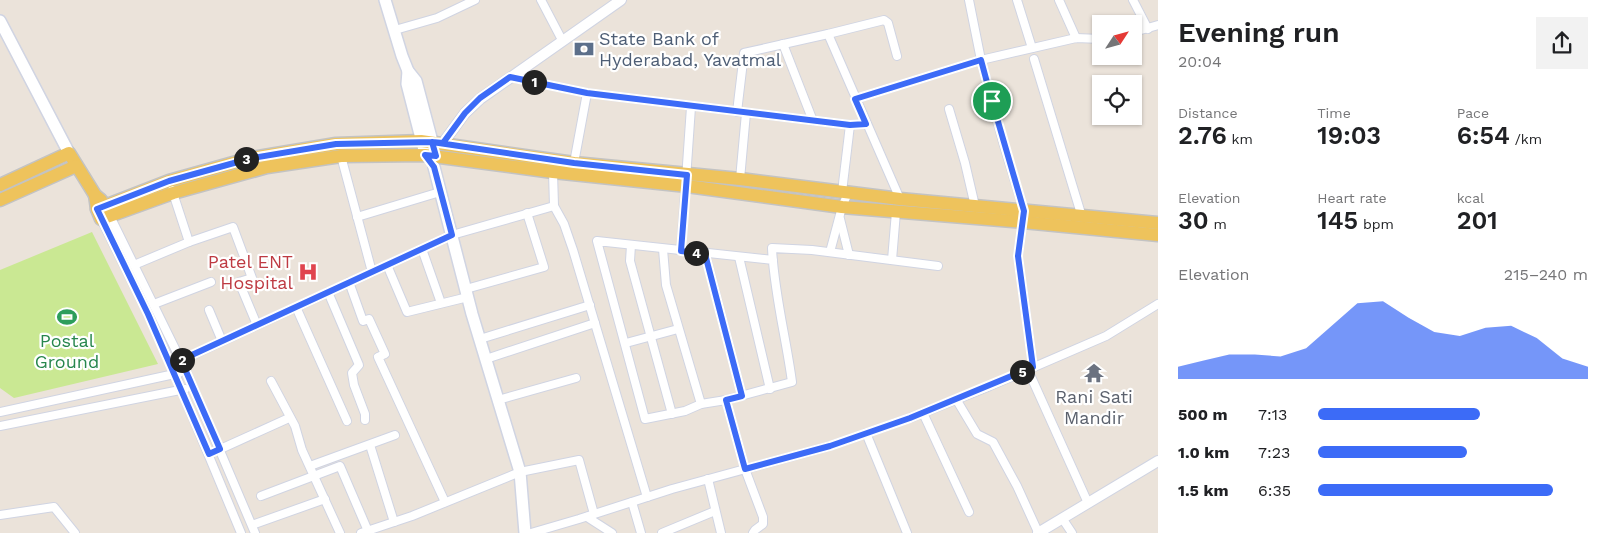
<!DOCTYPE html>
<meta charset="utf-8">
<style>
body{margin:0;font-family:"Work Sans",sans-serif;background:#f2f2f2;color:#202124;height:100vh;display:flex;flex-direction:column;font-size:19px;white-space:nowrap}
*{box-sizing:border-box;margin:0}
p{font-size:16px;color:#757577}
.icon{flex:none;width:28px;height:28px;fill:none;stroke:currentColor;stroke-width:2;stroke-linecap:round;stroke-linejoin:round}
.map{position:relative;flex:1;overflow:hidden}
.panel{display:flex;flex-direction:column;background:#fff;width:450px}
.panel>*{flex:none}
.needle{width:32px;rotate:54deg}
.controls{position:absolute;left:1092px;top:15px;display:grid;gap:10px}
.controls a{display:grid;place-items:center;width:50px;height:50px;border-radius:0px;background:#fff;box-shadow:0 1px 4px #0004;font-size:25px}
.pin{position:absolute;display:grid;place-items:center;width:42px;height:42px;color:#fff;margin:-21px;border:2px solid #fff;border-radius:50%;box-shadow:0 1px 5px #0007}
.km{position:absolute;width:25px;height:25px;margin:-12px;border-radius:50%;background:#222;color:#fff;font-size:14px;line-height:25px;text-align:center}
.round{display:grid;place-items:center;flex:none;width:52px;height:52px;border-radius:0px;background:#f2f2f2}
.head{display:flex;align-items:center;justify-content:space-between;height:85px;padding:0 20px}
h1{font-size:28px;font-weight:600;line-height:38px}
.metrics{display:grid;grid-template-columns:repeat(3,1fr);gap:8px;height:85px;padding:5px 20px}
.metrics div{display:grid;align-content:center}
.metrics b{font-size:25px;font-weight:600}
.metrics small{font-size:14px;font-weight:400}
.metrics p{font-size:14px}
.chart{height:140px;padding:10px 20px}
.chart p{display:flex;justify-content:space-between}
.chart svg{width:100%;height:90px;margin-top:5px;fill:#3c6bf7;opacity:.7}
ul{padding:0 20px;list-style:none;font-size:16px}
li{display:grid;grid-template-columns:80px 60px 1fr;align-items:center;height:38px}
li i{height:12px;border-radius:6px;background:#3c6bf7}
main{display:flex;flex:1;min-height:0}
.map>svg:first-child{display:block}
.pitch{fill:#cae893}
.lines{fill:none;stroke-linecap:round;stroke-linejoin:round}
.minor-casing{stroke:#d0d4e2;stroke-width:10}
.tertiary-casing{stroke:#d0d4e2;stroke-width:12}
.secondary-casing{stroke:#d0d4e2;stroke-width:14}
.primary-casing{stroke:#c3c3c3;stroke-width:15}
.minor{stroke:#fff;stroke-width:8}
.tertiary{stroke:#fff;stroke-width:10}
.secondary{stroke:#fff;stroke-width:11}
.primary{stroke:#eec35c;stroke-width:12}
.route-casing{stroke:#fff;stroke-width:10}
.route{stroke:#3c6bf7;stroke-width:6}
.labels{text-anchor:middle;stroke-width:4.5;stroke-linejoin:round;paint-order:stroke}
.service-label{font-size:18px;fill:#4e5e75;stroke:#fff;text-anchor:start}
.health-label{font-size:18px;fill:#be3a42;stroke:#fff;text-anchor:end}
.leisure-label{font-size:18px;fill:#27864d;stroke:#fff}
.worship-label{font-size:18px;fill:#5b616d;stroke:#fff}
</style>
<main>
<div class="map">
<svg width="1158" height="533" viewBox="0 0 1158 533">
<rect width="100%" height="100%" fill="#ebe3da"/>
<!-- pitch -->
<polygon class="pitch" points="92,232 158,364 14,398 0,388 0,270"/>
<g class="lines">
<defs>
<g id="minor">
<polyline points="541,0 562,40"/>
<polyline points="969,0 981,60 1003,142 1024,211 1018,256 1033,367"/>
<polyline points="1017,0 1032,48"/>
<polyline points="1059,0 1076,38"/>
<polyline points="1133,0 1148,29"/>
<polyline points="395,30 437,18 475,0"/>
<polyline points="1134,32 1158,25"/>
<polyline points="828,34 900,199"/>
<polyline points="783,44 813,121"/>
<polyline points="1034,59 1082,217"/>
<polyline points="511,77 587,93 850,125 866,124"/>
<polyline points="855,99 981,60 1076,38 1101,39"/>
<polyline points="949,109 965,163 975,206"/>
<polyline points="737,112 744,53 828,34 884,20 888,23 897,56"/>
<polyline points="341,156 372,272"/>
<polyline points="574,163 587,93"/>
<polyline points="553,172 554,206 564,224 573,250 647,497"/>
<polyline points="740,179 746,113"/>
<polyline points="172,190 189,242"/>
<polyline points="842,192 850,125"/>
<polyline points="110,216 186,371 255,533"/>
<polyline points="357,217 440,192"/>
<polyline points="101,219 148,314 171,365 241,533"/>
<polyline points="840,219 849,255"/>
<polyline points="631,245 630,261 672,414"/>
<polyline points="422,249 441,303"/>
<polyline points="663,249 666,285 701,404"/>
<polyline points="681,251 691,107"/>
<polyline points="830,252 842,207 848,193"/>
<polyline points="705,253 742,396"/>
<polyline points="739,257 770,389"/>
<path d="M773,260l-176,-19 48,178 40,-8 16,-7 25,-4 66,-18c-6,-45 -18,-89 -20,-134l40,2 126,16"/>
<polyline points="892,260 896,212"/>
<polyline points="134,265 189,242 233,227 252,278 239,282 257,325"/>
<polyline points="387,265 407,312 468,297"/>
<polyline points="349,282 363,321 369,319 385,354 378,357 445,502"/>
<polyline points="466,289 544,267 527,213"/>
<polyline points="328,292 359,365 352,373 354,385 365,414 365,420"/>
<polyline points="154,304 211,282"/>
<polyline points="296,307 347,421"/>
<polyline points="209,310 222,341"/>
<polyline points="480,339 590,305"/>
<polyline points="626,343 678,329"/>
<polyline points="486,359 595,323"/>
<polyline points="171,365 452,235 554,206"/>
<polyline points="1028,370 1088,503"/>
<polyline points="271,381 295,426 302,450 340,533"/>
<polyline points="956,399 977,434 993,442 1017,486 1038,532"/>
<polyline points="498,400 576,378"/>
<polyline points="726,400 745,469 763,517 763,524 755,530 753,533"/>
<polyline points="0,412 179,373"/>
<polyline points="923,413 969,512"/>
<polyline points="0,426 185,389"/>
<polyline points="866,433 907,533"/>
<polyline points="370,445 394,522"/>
<polyline points="216,451 289,418"/>
<polyline points="310,466 395,435"/>
<polyline points="708,479 721,533"/>
<polyline points="261,496 340,466 368,531"/>
<polyline points="632,502 641,533"/>
<polyline points="0,515 54,507 75,533"/>
<polyline points="587,517 612,533"/>
<polyline points="1062,518 1072,533"/>
<polyline points="252,525 325,499"/>
<polyline points="361,533 412,516 520,472 579,460 594,514"/>
<polyline points="531,533 579,519 672,489 830,446 910,418 990,386 1106,336 1158,304"/>
<polyline points="662,533 715,511"/>
</g>
<g id="tertiary">
<polyline points="443,143 465,113 480,99 621,0"/>
<polyline points="1038,533 1158,461"/>
</g>
<g id="secondary">
<polyline points="385,0 402,56 408,71 416,81 434,149"/>
<polyline points="0,21 69,153"/>
<polyline points="408,71 407,84 424,150"/>
<polyline points="434,167 472,314 520,472 525,533"/>
</g>
<g id="primary">
<polyline points="0,185 69,153 95,195 101,200"/>
<polyline points="95,195 97,209 101,219 173,193 267,167 341,156 425,155 553,172 687,186 842,207 1023,222 1158,235"/>
<polyline points="0,200 76,166"/>
<polyline points="97,209 169,181 251,158 336,144 421,141 574,163 740,179 900,199 1158,223"/>
</g>
</defs>
<!-- minor casing -->
<use href="#minor" class="minor-casing"/>
<!-- tertiary casing -->
<use href="#tertiary" class="tertiary-casing"/>
<!-- secondary casing -->
<use href="#secondary" class="secondary-casing"/>
<!-- primary casing -->
<use href="#primary" class="primary-casing"/>
<!-- minor -->
<use href="#minor" class="minor"/>
<!-- tertiary -->
<use href="#tertiary" class="tertiary"/>
<!-- secondary -->
<use href="#secondary" class="secondary"/>
<!-- primary -->
<use href="#primary" class="primary"/>
</g>
<g class="lines">
<defs>
<polyline id="route" points="992,101 981,60 855,99 866,124 850,125 587,93 510,77 480,98 465,113 443,143 432,142 436,156 425,155 434,167 452,235 181,360 220,449 209,454 148,314 97,209 169,181 252,158 336,144 432,142 574,163 687,175 681,251 705,254 742,396 726,400 745,469 830,446 910,418 1033,367 1018,256 1024,211 992,101"/>
</defs>
<!-- route casing -->
<use href="#route" class="route-casing"/>
<!-- route -->
<use href="#route" class="route"/>
</g>
<!-- icons -->
<defs>
<symbol id="bank-bare" viewBox="-9 -9 18 18"><path d="M-6-4H6V4H-6ZM0-2.3a2.3 2.3 0 1 0 0 4.6a2.3 2.3 0 1 0 0-4.6Z" fill="#5c6f8a" stroke="#fff" stroke-width="2.5" paint-order="stroke"/></symbol>
<symbol id="hospital-bare" viewBox="-9 -9 18 18"><path d="M-5-5h3v3.5h4V-5h3V5h-3V1.5h-4V5h-3Z" fill="#e0444e" stroke="#fff" stroke-width="2.5" paint-order="stroke"/></symbol>
<symbol id="stadium-bare" viewBox="-9 -9 18 18"><path d="M0-5a6.5 5 0 1 0 0 10a6.5 5 0 1 0 0-10ZM-3.5-1.8h7v3.6h-7Z" fill="#2e9e5b" stroke="#fff" stroke-width="2.5" paint-order="stroke"/></symbol>
<symbol id="temple-bare" viewBox="-9 -9 18 18"><path d="M0-6L5-2H3V0L6.5 2.5H4V6H1.5V3h-3V6H-4V2.5H-6.5L-3 0V-2H-5Z" fill="#6b7280" stroke="#fff" stroke-width="2.5" paint-order="stroke"/></symbol>
</defs>
<g fill-rule="evenodd">
<use href="#bank-bare" x="570" y="35" width="28" height="28"/>
<use href="#hospital-bare" x="294" y="258" width="28" height="28"/>
<use href="#stadium-bare" x="53" y="303" width="28" height="28"/>
<use href="#temple-bare" x="1080" y="359" width="28" height="28"/>
</g>
<g class="labels">
<!-- service labels -->
<g class="service-label">
<text x="599" y="45">State Bank of<tspan x="599" dy="21">Hyderabad, Yavatmal</tspan></text>
</g>
<!-- health labels -->
<g class="health-label">
<text x="293" y="268">Patel ENT<tspan x="293" dy="21">Hospital</tspan></text>
</g>
<!-- leisure labels -->
<g class="leisure-label">
<text x="67" y="347">Postal<tspan x="67" dy="21">Ground</tspan></text>
</g>
<!-- worship labels -->
<g class="worship-label">
<text x="1094" y="403">Rani Sati<tspan x="1094" dy="21">Mandir</tspan></text>
</g>
</g>
</svg>
<div class="controls">
<a><svg class="needle" viewBox="-14 -14 28 28"><path d="M0-13l5 13h-10z" fill="#e53935"/><path d="M0 13l5-13h-10z" fill="#757577"/></svg></a>
<a><svg class="icon" aria-label="locate" viewBox="0 0 24 24"><circle cx="12" cy="12" r="6"/><path d="M12 2v4M12 18v4M2 12h4M18 12h4"/></svg></a>
</div>
<div class="pin" style="left:992px;top:101px;background:#1e9e55"><svg class="icon" aria-label="arrive" viewBox="0 0 24 24"><path d="M6 21V4h12l-3 4 3 4H6"/></svg></div>
<b class="km" style="left:534px;top:82px">1</b>
<b class="km" style="left:182px;top:360px">2</b>
<b class="km" style="left:246px;top:159px">3</b>
<b class="km" style="left:696px;top:253px">4</b>
<b class="km" style="left:1022px;top:372px">5</b>
</div>
<section class="panel">
<div class="head"><div><h1>Evening run</h1><p>20:04</p></div><a class="round"><svg class="icon" aria-label="share" viewBox="0 0 24 24"><path d="M12 15V3M7 8l5-5 5 5M5 13v7h14v-7"/></svg></a></div>
<div class="metrics">
<div><p>Distance</p><b>2.76<small> km</small></b></div>
<div><p>Time</p><b>19:03</b></div>
<div><p>Pace</p><b>6:54<small> /km</small></b></div>
</div>
<div class="metrics">
<div><p>Elevation</p><b>30<small> m</small></b></div>
<div><p>Heart rate</p><b>145<small> bpm</small></b></div>
<div><p>kcal</p><b>201</b></div>
</div>
<div class="chart"><p><span>Elevation</span>215–240 m</p>
<svg viewBox="0 0 160 44" preserveAspectRatio="none"><path d="M0 44V38L10 35L20 32L30 32L40 33L50 29L60 18L70 7L80 6L90 14L100 21L110 23L120 19L130 18L140 24L150 34L160 38V44z"/></svg>
</div>
<ul>
<li><b>500 m</b>7:13<i style="width:60%"></i></li>
<li><b>1.0 km</b>7:23<i style="width:55%"></i></li>
<li><b>1.5 km</b>6:35<i style="width:87%"></i></li>
</ul>
</section>
</main>
